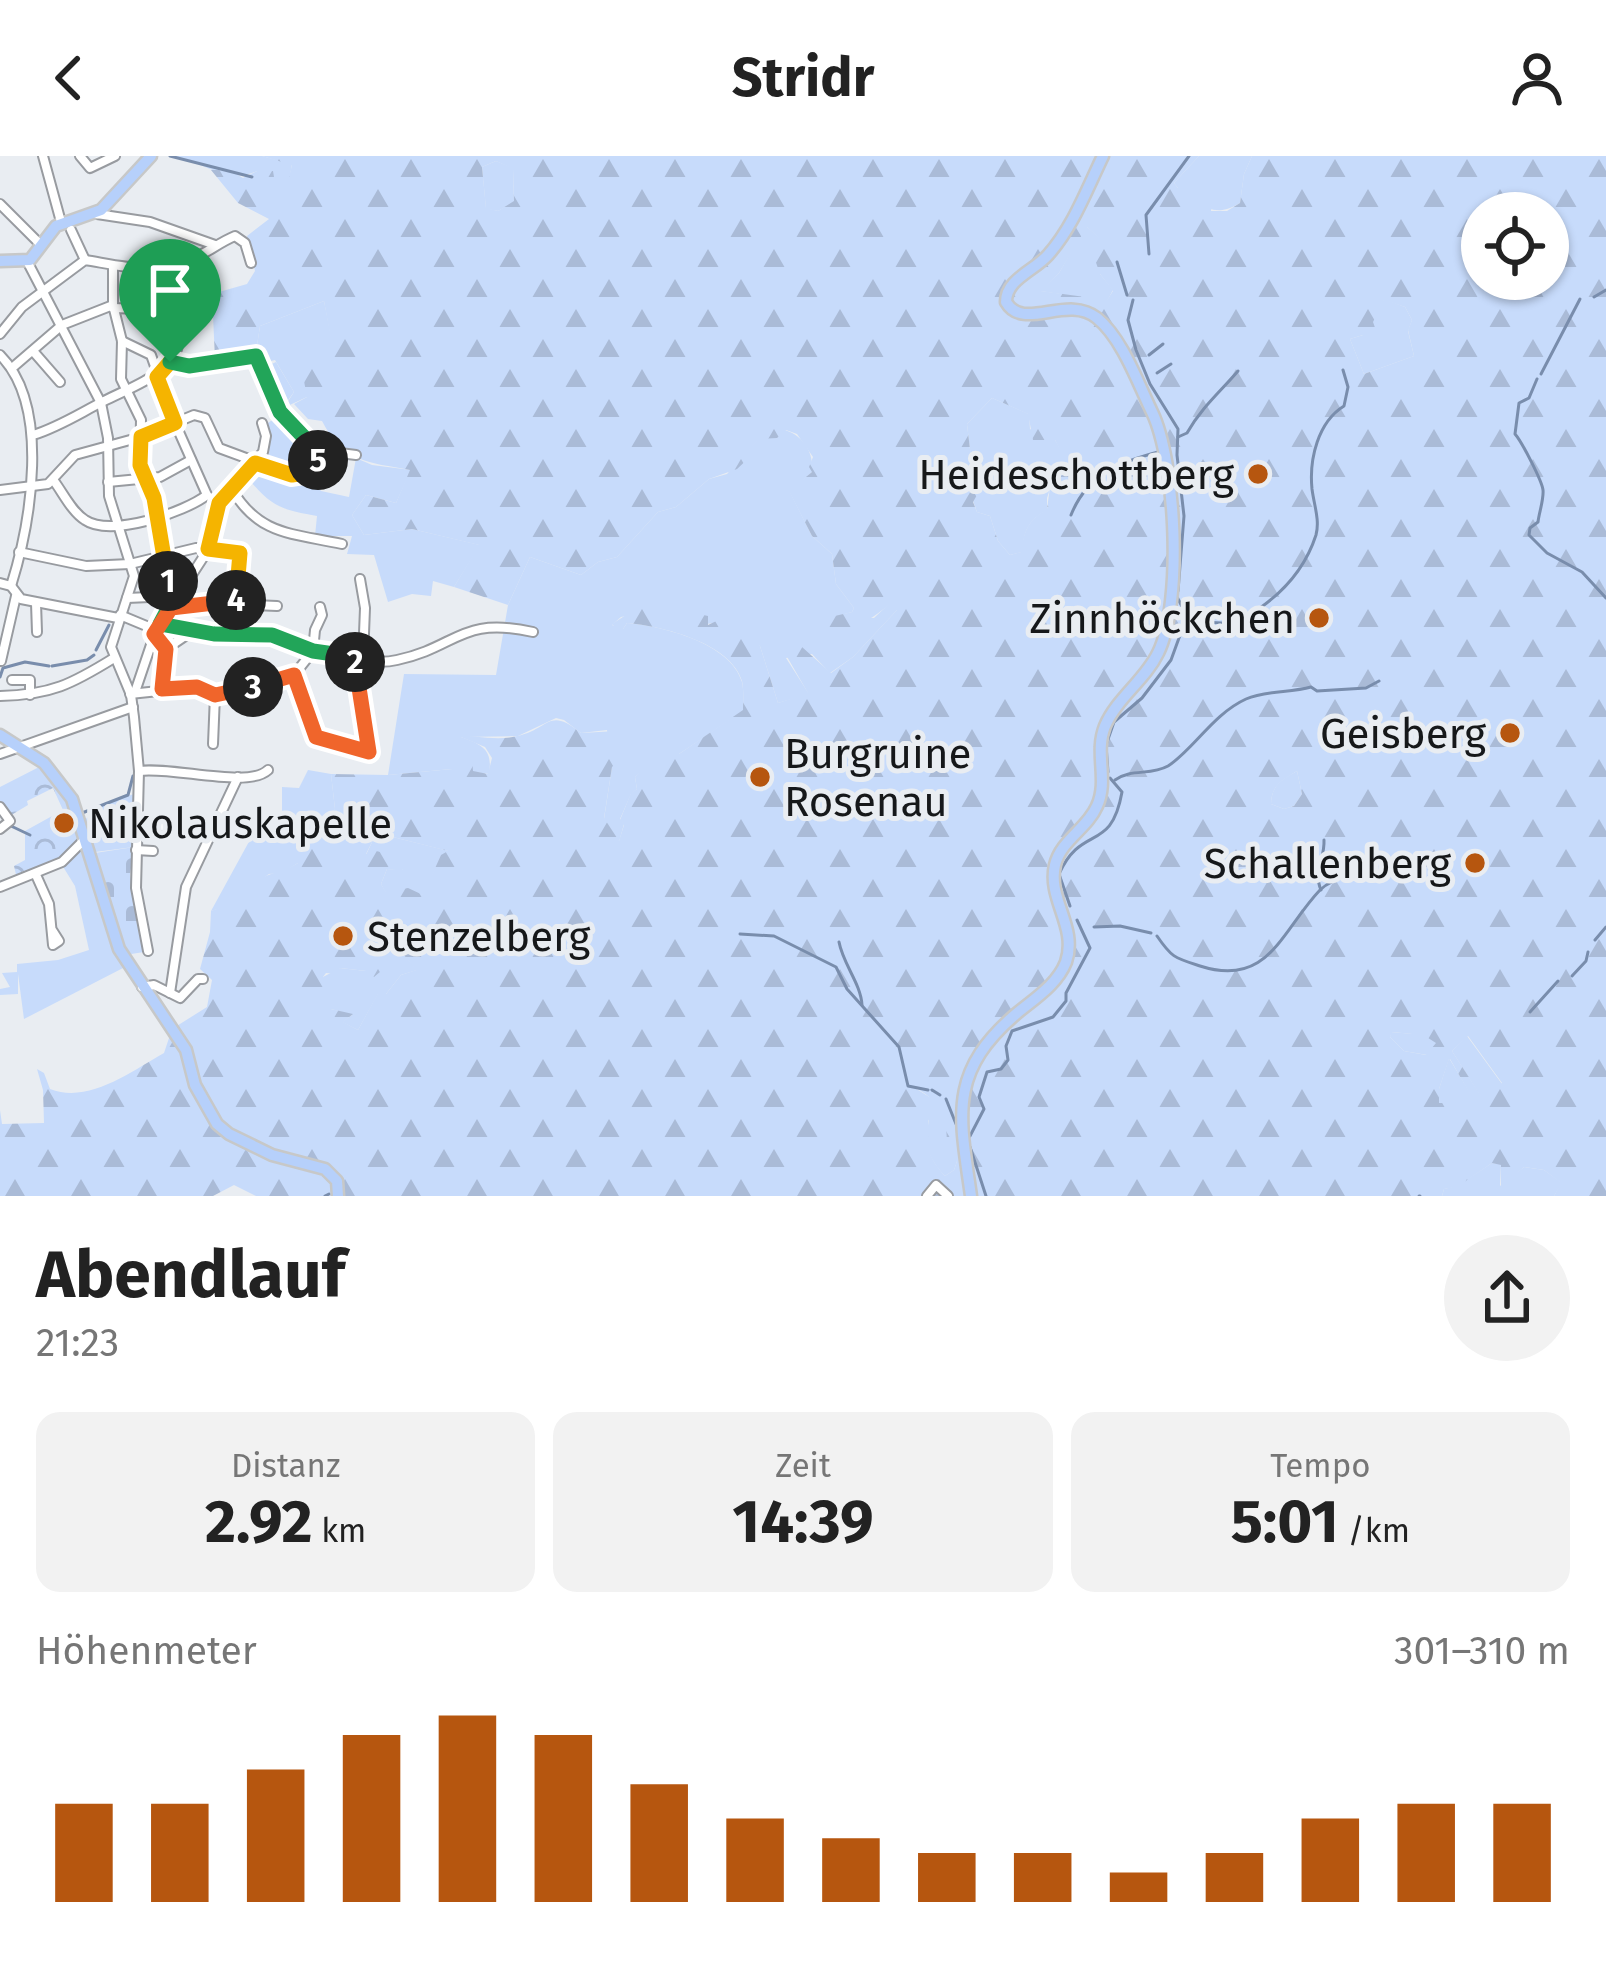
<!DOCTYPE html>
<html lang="de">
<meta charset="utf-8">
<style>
body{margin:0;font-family:"Fira Sans",sans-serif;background:#f2f2f2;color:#222;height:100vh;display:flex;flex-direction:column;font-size:45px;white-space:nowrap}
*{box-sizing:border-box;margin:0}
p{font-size:39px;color:#767676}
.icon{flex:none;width:66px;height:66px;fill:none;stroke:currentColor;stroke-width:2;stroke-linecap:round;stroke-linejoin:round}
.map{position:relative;height:1040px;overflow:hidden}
.drawer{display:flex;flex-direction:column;background:#fff;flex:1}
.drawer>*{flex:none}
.controls{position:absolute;left:1461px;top:36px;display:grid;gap:24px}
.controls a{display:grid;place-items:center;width:108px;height:108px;border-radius:50%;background:#fff;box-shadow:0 3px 9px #0004;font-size:60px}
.pin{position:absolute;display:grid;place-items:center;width:102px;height:102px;color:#fff;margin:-123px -51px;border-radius:50% 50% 50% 0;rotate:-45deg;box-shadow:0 0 12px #0007}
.pin .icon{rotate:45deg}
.km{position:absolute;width:60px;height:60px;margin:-30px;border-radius:50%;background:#222;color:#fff;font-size:33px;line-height:60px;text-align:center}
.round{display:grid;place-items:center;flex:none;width:126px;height:126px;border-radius:63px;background:#f2f2f2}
.headline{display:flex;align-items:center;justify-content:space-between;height:204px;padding:0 36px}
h1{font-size:66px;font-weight:700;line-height:90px}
.figures{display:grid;grid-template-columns:repeat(3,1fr);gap:18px;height:204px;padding:12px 36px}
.figures div{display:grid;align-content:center;border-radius:24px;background:#f2f2f2;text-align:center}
.figures b{font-size:60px;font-weight:700}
.figures small{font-size:33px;font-weight:400}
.figures p{font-size:33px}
.chart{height:336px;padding:24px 36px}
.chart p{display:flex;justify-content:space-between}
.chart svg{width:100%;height:216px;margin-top:12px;stroke:#b6560f;stroke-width:6}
header{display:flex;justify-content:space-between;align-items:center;height:156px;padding:0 36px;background:#fff;font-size:54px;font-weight:700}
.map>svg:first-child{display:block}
.grass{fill:#c7dbfb}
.forest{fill:url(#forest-firs);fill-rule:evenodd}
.cemetery{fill:url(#cemetery-stones)}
.park{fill:url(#park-crowns)}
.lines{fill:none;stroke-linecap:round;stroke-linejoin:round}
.stream{stroke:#798dac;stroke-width:3}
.minor-casing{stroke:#989ba0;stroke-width:12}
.major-casing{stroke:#c7c8c8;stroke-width:15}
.minor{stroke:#fff;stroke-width:8}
.major{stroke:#b6d0fb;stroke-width:10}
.split-1-casing{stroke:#fff;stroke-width:24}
.split-2-casing{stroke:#fff;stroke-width:24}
.split-3-casing{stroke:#fff;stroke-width:24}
.split-4-casing{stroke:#fff;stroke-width:24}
.split-5-casing{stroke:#fff;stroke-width:24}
.split-6-casing{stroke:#fff;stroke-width:24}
.split-1{stroke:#f5b400;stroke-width:15}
.split-2{stroke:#22a559;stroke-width:15}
.split-3{stroke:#f0652b;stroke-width:15}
.split-4{stroke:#f0652b;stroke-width:15}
.split-5{stroke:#f5b400;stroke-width:15}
.split-6{stroke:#22a559;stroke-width:15}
.poi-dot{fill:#b6560f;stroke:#e9edf2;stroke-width:4.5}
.labels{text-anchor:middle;stroke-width:10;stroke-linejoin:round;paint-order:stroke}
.poi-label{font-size:42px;fill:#16181a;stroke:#e9edf2;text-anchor:end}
</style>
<header><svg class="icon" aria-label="back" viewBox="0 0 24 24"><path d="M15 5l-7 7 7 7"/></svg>Stridr<svg class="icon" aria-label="person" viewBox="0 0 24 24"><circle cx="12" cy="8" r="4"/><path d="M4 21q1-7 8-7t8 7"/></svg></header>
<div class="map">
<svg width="1606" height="1040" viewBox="0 0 1606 1040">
<defs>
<pattern id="forest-firs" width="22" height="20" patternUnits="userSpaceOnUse" patternTransform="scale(3)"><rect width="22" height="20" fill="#c7dbfb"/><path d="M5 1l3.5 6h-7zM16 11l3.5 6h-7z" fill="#aabbd7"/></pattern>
<pattern id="cemetery-stones" width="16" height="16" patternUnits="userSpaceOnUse" patternTransform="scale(3)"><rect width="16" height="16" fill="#c7dbfb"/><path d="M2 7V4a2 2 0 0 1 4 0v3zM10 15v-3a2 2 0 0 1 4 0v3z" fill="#aabbd7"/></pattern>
<pattern id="park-crowns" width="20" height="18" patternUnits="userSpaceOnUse" patternTransform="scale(3)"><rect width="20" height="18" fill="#c7dbfb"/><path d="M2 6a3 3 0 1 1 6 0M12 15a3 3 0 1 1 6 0" fill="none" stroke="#aabbd7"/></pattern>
</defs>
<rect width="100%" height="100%" fill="#e9edf2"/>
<!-- grass -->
<g class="grass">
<path d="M173,0h89l30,8 -8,46 -5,4 -22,-43c-30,14 -53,-9 -84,-15z"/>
<path d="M1199,0h53l-8,18 -4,29c-27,17 -40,1 -62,-15l-4,-5z"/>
<polygon points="496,5 513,12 514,46 498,55 486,53 482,11"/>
<polygon points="1086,70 1102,84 1100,118 1113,134 1107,145 1040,135 1059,117"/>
<polygon points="1384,143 1405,151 1412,164 1408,175 1414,200 1364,218 1350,183 1363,179"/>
<polygon points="324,145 334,195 307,241 281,253 279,248 287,247 294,236 275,204 263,207 256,196 260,170"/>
<path d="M992,242l37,16 1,15 25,11 7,12 -15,46v12c-19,11 -23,20 -25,42l-12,3 -12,-14 -8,-25 -13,-4 -4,-11 16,-28 -2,-10 -15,4 -5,-43z"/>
<path d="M281,258l34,40 -5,22 11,15 28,6 7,-39 16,7 39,5 -15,33 -30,-8 -14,20 12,20 48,-6 68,16 -26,42 -21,-6 -2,15 -19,-2 -24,8 -14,-47 -27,-1 5,-18h-37l2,-20c-39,-7 -46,-10 -71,-40l22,-28 -3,-23z"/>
<path d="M785,274c19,6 29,23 27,42l-22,20 22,44 20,18 4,30 18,24 -2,4 -18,5 40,1 17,-16 7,7 -45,48 -23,16 -18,-19 -26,4 23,36 -31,9 -18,-57 -46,-23c-30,5 -61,-13 -93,-6l-9,8 11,4 4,-6c35,3 104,20 115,59 2,8 1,20 1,29l-64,43 -36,15 -8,8 2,12 -6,5 -11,25 4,5 -5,18 -15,-23 8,-52 -5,-37 -26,3 -17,-13 -8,-2 -38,18 -57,1c22,8 32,13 28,37l-37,-5 -64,6 16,-101 92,1 12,-70 22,-48 51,18 17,-13 19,-5 41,-45 18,-5 33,-28 18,-5 32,-36z"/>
<polygon points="308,614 331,618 335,653 298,707 282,717 269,718 225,751 211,755 251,682 276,678 274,661 282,660 282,631 299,632"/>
<path d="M1297,615l5,23 -8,12 -10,3 -13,-5c1,-19 10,-24 26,-33z"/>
<polygon points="134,638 134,691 95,696 85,664 98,650"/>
<polygon points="393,681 449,695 441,700 424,739 386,737 381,728 387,713 403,714 366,699 373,684"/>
<polygon points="81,688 125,811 24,863 18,818 18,838 0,839 0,833 10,831 2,817 17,816 17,808 58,804 89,794 75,730 62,709"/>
<polygon points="376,791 399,793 417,814 401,819 386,838 378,838 358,874 342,866 352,859 331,853 323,821 340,812 366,815 377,798"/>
<polygon points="1391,876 1425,879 1437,887 1427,899 1404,895 1390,881"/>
<polygon points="1467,880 1502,928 1481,941 1452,895"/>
<polygon points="1449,902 1476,947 1439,947 1439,933"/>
<path d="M915,932l24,15 10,29 8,29 -3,9 -9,6c-16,-17 -22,-31 -16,-55l-18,-31z"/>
<polygon points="1492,1007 1501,1008 1500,1030 1524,1011 1544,1014 1562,1027 1554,1040 1442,1040 1444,1033 1457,1030"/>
</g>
<!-- forest -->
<g class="forest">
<path d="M262,0h840l-54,95 -39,32 1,30 72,-1 24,19 42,78 13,34 7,69 2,88 -16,56 -48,61 -6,63 -8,30 -40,55 15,86 -12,26 -68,62 -30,83 11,74h-712l-22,-11 -21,11h-213v-86l2,14 42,-1 -1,-33 -6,-21 7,4 6,16c39,15 80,-17 114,-36l8,-24 35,-22 5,-27 -12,-11 10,-37 1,-21c23,-7 38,-30 60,-37 11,-4 16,-4 27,-11l-5,-17 23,-10 4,-18 15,-9 -4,-35 57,1 64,-6 10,-14 10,3 1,13 15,3 4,-16 -7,-11 -29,-12c19,1 43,6 61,1 33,-7 31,-30 64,-3l35,-2 9,22 -13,14 -8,51 15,23 5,-16 -4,-5 11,-27 6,-4 -2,-12 28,-33 16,10 64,-44c0,-8 1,-20 -1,-29 -11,-38 -80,-55 -115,-58l-4,6 5,11 -16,-16 28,-18 28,10 9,-10 12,4v10l3,2 7,-8 9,2v9l21,-10 13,2 18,29 18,57 30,-10 -22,-38 16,-8 29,26 22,-16 44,-47 -6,-7c-23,20 -45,31 -75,31l-3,-13 39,-9 2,-4 -18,-24 -4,-30 -20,-18 -23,-45 23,-19 -3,-5 4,-10 -16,-23 -11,-4 -9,8 -18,1 -10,11 3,5 -15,14 -28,10 -33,28 -18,5 -41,45 -19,5 -17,13 -51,-18 -22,48 -54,-18 25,-42 -67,-16 -48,6 -12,-20 14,-20 30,8 14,-33c-42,-8 -66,-7 -88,-49l-14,-2 -14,-15 13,-7 -6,-32 32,-14 -9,-50 -64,25 -4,26 -41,7 -3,-65 35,-10 8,-13 -8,-35 22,-17 -31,-16 -27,-33h18l14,8 14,-7h16l7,42 12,-48zM496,5l17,8 1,32 -16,10 -12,-3 -4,-41zM992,242l36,16 5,26h22l6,12 -18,16 7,19 -3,22c-19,12 -23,21 -26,43l-11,3 -12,-14 -8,-25 -13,-4 -4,-10 16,-28 -2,-11 -15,3 -5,-42zM393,681l55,14 -7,4 -18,40 -15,-7 -22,4 -5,-8 6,-15 16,2 -5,-15 -22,-5 -10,3 7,-14zM376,791l23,2 17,21 -15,5 -15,19 -8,-1 -20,37 -15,-8 10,-8 -22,-5 4,-19 -12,-13 3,-4 10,1 4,-6 26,3 8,6 13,-11zM915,932c26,12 36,36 30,63l12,10 -3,9 -9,6c-25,-28 -14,-34 -17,-67l-16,-18z"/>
<path d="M1106,0h93l-25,27 4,5 27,-5 8,15 -2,13h16l13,-8 4,-29 8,-18h354v1040h-52l7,-13 -17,-13 -20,-3 -23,21v-23l-9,-2 -35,24 -13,2 -2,7h-469c-3,-18 -9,-37 -10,-56 -6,-78 58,-128 106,-180l-11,-69 2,-35 34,-37 15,-97 33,-40 31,-69 -7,-170 -65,-126 -89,-10 -3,-15 31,-25zM1482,57h66v66h-66zM1087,71l14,13 -8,14 7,20 13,17 -6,9 -66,-9 18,-18zM1384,144l21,7 7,13 -4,10 6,26 -50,18 -14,-35 13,-4 16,4 -6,-17zM1297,615l5,23 -8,12 -10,3 -13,-5c1,-19 10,-23 26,-33zM1392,876l20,2 9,6 4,-4 11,7 -10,12 -22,-4 -14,-14zM1468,880l34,47 -21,13 -29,-45zM1449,903h1l25,44h-36v-14z"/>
<polygon points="276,206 294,236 286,247 279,248 265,211"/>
</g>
<!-- cemetery -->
<polygon class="cemetery" points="134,691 130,719 144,796 125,799 95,697"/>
<!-- park -->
<polygon class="park" points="43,609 63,633 80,681 60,704 25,720 23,715 17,723 14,710 25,704 25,675 63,654 53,632 27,645 28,649 8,661 0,646 0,631"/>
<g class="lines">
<!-- stream -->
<g class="stream">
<polyline points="170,0 252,21"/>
<polyline points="1149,98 1146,59 1189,0"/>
<polyline points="1117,106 1127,139"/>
<polyline points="1594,141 1606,134"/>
<polyline points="1133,144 1128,164 1136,194 1150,228 1178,273 1177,299 1184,360 1178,435"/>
<polyline points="1149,199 1163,188"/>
<polyline points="1157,217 1171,208"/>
<polyline points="1541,218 1580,143"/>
<path d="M1537,223l-8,19 -10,5 -4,31c7,8 27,47 28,56 1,9 -4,23 -5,32l-8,6 -1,7 18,18 35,19 24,26"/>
<path d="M1178,281l9,-4c14,-25 34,-42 51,-62"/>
<path d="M1071,359c17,-42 48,-53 91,-64"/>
<path d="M1187,465l51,3c7,-11 12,-9 22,-16 27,-19 46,-42 56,-73 4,-15 -2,-30 -4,-46 -3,-30 6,-67 32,-83l4,-19 -5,-17"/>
<polyline points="96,494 109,469"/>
<polyline points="52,510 87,504 94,499"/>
<polyline points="0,521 3,512 25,506 49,510"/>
<polyline points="1108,616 1106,589 1114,566 1142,542 1171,504 1187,460 1177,441"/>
<path d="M1115,624c17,-12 35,-4 53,-14 25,-16 45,-52 78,-67 21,-9 44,-6 65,-12l6,4 49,-3 13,-7"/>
<polyline points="82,657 128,639 133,620"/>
<polyline points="7,672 11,670 30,679"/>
<path d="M1321,734c-8,-18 4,-31 3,-50"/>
<path d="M1070,750l-11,-32c23,-51 52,-20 63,-82l-12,-14"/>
<polyline points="1094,771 1120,770 1151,777"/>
<polyline points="740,778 774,780 836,811 847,833 899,891 908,930 928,934"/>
<path d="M1157,780c15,22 18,22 43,30 69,22 81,-35 120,-76 13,-13 36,-14 49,-24"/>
<polyline points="1595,784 1606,771"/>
<path d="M839,786c4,22 22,42 23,63"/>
<polyline points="1572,820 1586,805 1588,796"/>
<polyline points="1530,856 1558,825"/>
<polyline points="932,934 940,939"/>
<polyline points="946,943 956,968"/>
<polyline points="970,980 984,953 979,941 987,916 1001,913 1008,904 1006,890 1012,875 1053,861 1066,845 1066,837 1090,792 1077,764"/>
<polyline points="970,991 986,1040"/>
<polyline points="325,1040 329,1038"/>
<polyline points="1419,1040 1420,1040"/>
</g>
<defs>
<g id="minor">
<polyline points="43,0 61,66"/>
<polyline points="80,0 90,12 115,0"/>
<polyline points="0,48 41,89"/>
<polyline points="97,58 150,66 215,89"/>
<polyline points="71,74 85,104"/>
<polyline points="27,105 101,247 108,282 109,340 134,420 111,491 131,539 134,561 139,615 136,732 148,795"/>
<polyline points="113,110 113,149 122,185 121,223 141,264 140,309 154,342 166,421 176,438"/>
<path d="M0,178l22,-27 63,-47c37,6 71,16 107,-1 15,-6 28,-17 43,-23l10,7 6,20"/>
<polyline points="122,185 151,199 175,267 207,339"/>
<polyline points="33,195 60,226"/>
<path d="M0,199c51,51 31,167 11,231"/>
<polyline points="169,206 189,210 256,200 281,257 316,294 356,299"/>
<polyline points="12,212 62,169 113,149"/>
<path d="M33,279c26,-8 47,-22 71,-34 33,-17 92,-35 71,-85l-8,-6 -54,-2"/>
<path d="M54,325c9,12 18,31 31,39 26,18 100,-8 122,-25"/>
<polyline points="108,326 160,321 191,304"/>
<path d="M231,332c28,48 61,45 111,56"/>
<polyline points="0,334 48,328 75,299 141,281 194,259 205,262 219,292 292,319 311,316 317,306 316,294"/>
<polyline points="19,396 86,410 130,408 196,392 240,397 235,449"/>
<polyline points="360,423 365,452 363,503"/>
<polyline points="0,427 11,430 21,443 118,462"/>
<polyline points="127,442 150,441 170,431"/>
<polyline points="36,447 37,476"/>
<polyline points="171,452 214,447 277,450"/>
<polyline points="120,459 156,474"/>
<polyline points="161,468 214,479 272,479 313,495 315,474 322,459 320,451"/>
<polyline points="155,480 166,493 191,476"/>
<polyline points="1,505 16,440"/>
<polyline points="294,519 317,581 369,596 355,501"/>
<polyline points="12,524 30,524 30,539"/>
<polyline points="162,533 166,493"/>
<polyline points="135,536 156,474 206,397 221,344 263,296 266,280 262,267"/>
<path d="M130,538l67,-7 18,8 9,-1 70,-19 19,-24c26,4 58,15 84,9 61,-13 63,-44 136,-28"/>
<path d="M0,540c51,-1 72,-12 114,-38"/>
<polyline points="213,588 215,539"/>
<polyline points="0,598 133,551"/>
<path d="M139,615c33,-5 109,18 129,-1"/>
<polyline points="0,651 10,665 0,673"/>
<polyline points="222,658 237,672 258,665"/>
<polyline points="136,663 179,675"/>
<polyline points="136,694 153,695"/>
<polyline points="36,719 49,748 53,789 59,785 52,774"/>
<polyline points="0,731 62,706 85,683"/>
<polyline points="142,831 154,829 180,842 198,823 203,823"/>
<polyline points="170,837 186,731 238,621"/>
<polyline points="927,1040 936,1029 948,1040"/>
</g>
<g id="major">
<polyline points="0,105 30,104 56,70 101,54 151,0"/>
<polyline points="0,579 44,607 72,643 119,793 186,894 195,929 217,968 229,978 272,999 325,1013 337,1025 338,1040"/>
<path d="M971,1040c-11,-79 -24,-123 45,-182 18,-15 41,-29 50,-52 12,-35 -19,-63 -11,-97 6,-25 32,-36 42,-59 12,-26 -3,-53 8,-80 12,-28 40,-46 53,-73 25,-50 18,-191 -6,-241 -14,-29 -30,-74 -55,-94 -30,-24 -74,14 -91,-16 0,-23 28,-31 42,-47 25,-28 39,-66 55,-99"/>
</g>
</defs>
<!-- minor casing -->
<use href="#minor" class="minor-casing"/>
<!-- major casing -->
<use href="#major" class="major-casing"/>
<!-- minor -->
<use href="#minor" class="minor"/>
<!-- major -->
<use href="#major" class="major"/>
</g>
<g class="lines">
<defs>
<polyline id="split-1" points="168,425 154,342 140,309 141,281 175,267 157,221 170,206"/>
<polyline id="split-2" points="168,425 176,438 160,468 214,478 272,479 313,495 355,501 355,506"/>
<polyline id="split-3" points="253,531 294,519 316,581 369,596 355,506"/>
<polyline id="split-4" points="236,444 235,449 214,447 171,452 154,478 166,493 162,533 197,531 215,539 253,531"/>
<polyline id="split-5" points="236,444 240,397 208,393 219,347 255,307 292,319 311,316 318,304"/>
<polyline id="split-6" points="170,206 189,210 256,200 280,256 316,294 318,304"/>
</defs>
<!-- split-1 casing -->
<use href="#split-1" class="split-1-casing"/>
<!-- split-2 casing -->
<use href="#split-2" class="split-2-casing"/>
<!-- split-3 casing -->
<use href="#split-3" class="split-3-casing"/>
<!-- split-4 casing -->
<use href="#split-4" class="split-4-casing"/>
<!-- split-5 casing -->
<use href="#split-5" class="split-5-casing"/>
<!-- split-6 casing -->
<use href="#split-6" class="split-6-casing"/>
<!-- split-1 -->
<use href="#split-1" class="split-1"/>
<!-- split-2 -->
<use href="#split-2" class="split-2"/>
<!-- split-3 -->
<use href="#split-3" class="split-3"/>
<!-- split-4 -->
<use href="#split-4" class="split-4"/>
<!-- split-5 -->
<use href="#split-5" class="split-5"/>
<!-- split-6 -->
<use href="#split-6" class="split-6"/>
</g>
<!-- markers -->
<g class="poi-dot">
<circle cx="1258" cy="318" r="12"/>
<circle cx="1319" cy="462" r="12"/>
<circle cx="1510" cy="577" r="12"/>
<circle cx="760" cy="621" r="12"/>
<circle cx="64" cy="667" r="12"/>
<circle cx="1475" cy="707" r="12"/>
<circle cx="343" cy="780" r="12"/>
</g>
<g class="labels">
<!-- poi labels -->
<g class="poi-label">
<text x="1234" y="333">Heideschottberg</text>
<text x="1295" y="477">Zinnhöckchen</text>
<text x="1486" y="592">Geisberg</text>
<text x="784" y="612" text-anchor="start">Burgruine<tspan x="784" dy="48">Rosenau</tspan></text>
<text x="88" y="682" text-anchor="start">Nikolauskapelle</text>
<text x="1451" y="722">Schallenberg</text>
<text x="367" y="795" text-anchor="start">Stenzelberg</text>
</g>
</g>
</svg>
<div class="controls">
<a><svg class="icon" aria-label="locate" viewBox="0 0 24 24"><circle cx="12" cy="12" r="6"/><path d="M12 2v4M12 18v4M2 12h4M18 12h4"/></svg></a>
</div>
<div class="pin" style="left:170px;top:206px;background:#1e9e55"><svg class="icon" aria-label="arrive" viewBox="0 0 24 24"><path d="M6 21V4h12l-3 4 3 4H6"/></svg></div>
<b class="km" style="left:168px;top:425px">1</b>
<b class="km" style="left:355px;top:506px">2</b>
<b class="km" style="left:253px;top:531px">3</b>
<b class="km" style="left:236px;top:444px">4</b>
<b class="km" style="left:318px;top:304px">5</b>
</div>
<section class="drawer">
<div class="headline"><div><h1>Abendlauf</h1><p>21:23</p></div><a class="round"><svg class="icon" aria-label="share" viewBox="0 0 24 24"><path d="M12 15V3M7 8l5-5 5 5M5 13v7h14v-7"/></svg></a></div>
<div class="figures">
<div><p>Distanz</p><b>2.92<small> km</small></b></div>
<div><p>Zeit</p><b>14:39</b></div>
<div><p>Tempo</p><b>5:01<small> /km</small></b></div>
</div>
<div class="chart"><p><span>Höhenmeter</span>301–310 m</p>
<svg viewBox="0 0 160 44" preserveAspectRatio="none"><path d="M5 44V24M15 44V24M25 44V17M35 44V10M45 44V6M55 44V10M65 44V20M75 44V27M85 44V31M95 44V34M105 44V34M115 44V38M125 44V34M135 44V27M145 44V24M155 44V24"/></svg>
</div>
</section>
